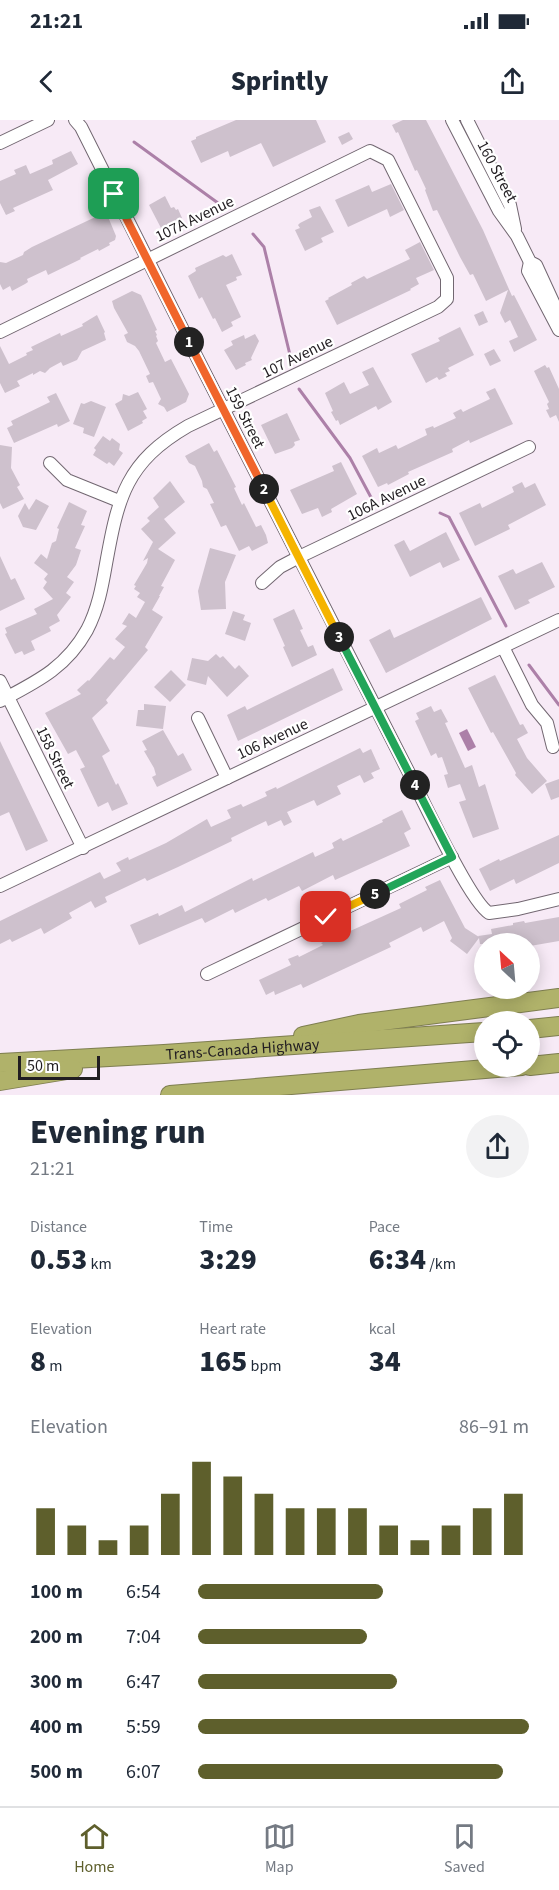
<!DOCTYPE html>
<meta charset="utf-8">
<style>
body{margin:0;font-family:"Source Sans 3",sans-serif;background:#f2f2f3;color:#1f2937;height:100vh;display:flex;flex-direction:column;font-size:22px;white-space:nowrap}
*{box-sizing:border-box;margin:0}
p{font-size:20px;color:#747a83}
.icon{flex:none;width:33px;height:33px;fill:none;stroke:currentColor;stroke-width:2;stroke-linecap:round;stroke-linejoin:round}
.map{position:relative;height:975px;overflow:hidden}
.drawer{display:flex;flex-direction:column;background:#fff;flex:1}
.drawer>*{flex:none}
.needle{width:39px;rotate:334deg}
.buttons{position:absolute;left:474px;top:813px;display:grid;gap:12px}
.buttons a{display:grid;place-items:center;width:66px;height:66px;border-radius:50%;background:#fff;box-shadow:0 3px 15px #0003;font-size:30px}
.scale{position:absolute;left:18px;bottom:15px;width:82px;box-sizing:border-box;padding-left:6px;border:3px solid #211d21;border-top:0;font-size:16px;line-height:21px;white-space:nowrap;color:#211d21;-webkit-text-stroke:4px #fff;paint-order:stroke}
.pin{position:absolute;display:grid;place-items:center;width:51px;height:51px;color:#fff;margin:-26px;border-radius:12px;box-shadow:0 3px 9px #0006}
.km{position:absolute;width:30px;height:30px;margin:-15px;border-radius:50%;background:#222;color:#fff;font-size:16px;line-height:30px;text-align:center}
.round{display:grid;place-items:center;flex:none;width:63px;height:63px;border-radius:32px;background:#f2f2f3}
.head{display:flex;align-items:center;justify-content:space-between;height:102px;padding:0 30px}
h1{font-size:33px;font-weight:800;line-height:45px}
.figures{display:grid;grid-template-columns:repeat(3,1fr);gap:9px;height:102px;padding:6px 30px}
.figures div{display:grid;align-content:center}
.figures b{font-size:30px;font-weight:800}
.figures small{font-size:16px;font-weight:400}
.figures p{font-size:16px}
.chart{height:168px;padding:12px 30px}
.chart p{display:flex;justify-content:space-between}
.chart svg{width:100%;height:108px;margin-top:6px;stroke:#5e5f2c;stroke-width:6}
ul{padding:0 30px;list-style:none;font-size:20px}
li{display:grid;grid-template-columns:96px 72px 1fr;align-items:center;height:45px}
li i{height:15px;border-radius:8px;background:#5e5f2c}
.status{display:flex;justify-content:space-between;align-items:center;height:42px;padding:0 30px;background:#fff;direction:ltr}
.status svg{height:16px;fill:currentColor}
header{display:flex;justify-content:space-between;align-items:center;height:78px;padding:0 30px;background:#fff;font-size:27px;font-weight:800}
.tab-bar{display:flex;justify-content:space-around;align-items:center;height:84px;border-top:2px solid #e0e1e3;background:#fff;font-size:16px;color:#747a83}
.tab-bar a{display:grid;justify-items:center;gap:3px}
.tab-bar .active{color:#5e5f2c}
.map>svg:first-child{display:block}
.water{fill:#ac80a8}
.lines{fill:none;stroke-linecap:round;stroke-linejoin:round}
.stream{stroke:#ac80a8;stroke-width:3}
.building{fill:#cec1cd}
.minor-casing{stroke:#726771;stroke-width:14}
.highway-casing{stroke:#7e7e50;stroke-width:20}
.minor{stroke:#fff;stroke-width:12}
.highway{stroke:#b0b26a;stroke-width:18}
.split-1-casing{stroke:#fff;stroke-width:12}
.split-2-casing{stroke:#fff;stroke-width:12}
.split-3-casing{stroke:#fff;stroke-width:12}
.split-4-casing{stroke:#fff;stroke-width:12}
.split-5-casing{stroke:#fff;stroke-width:12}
.split-6-casing{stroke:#fff;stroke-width:12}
.split-1{stroke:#f0652b;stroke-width:8}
.split-2{stroke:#f0652b;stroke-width:8}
.split-3{stroke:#f5b400;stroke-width:8}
.split-4{stroke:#22a559;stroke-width:8}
.split-5{stroke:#22a559;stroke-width:8}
.split-6{stroke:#f5b400;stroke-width:8}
.labels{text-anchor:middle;stroke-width:4.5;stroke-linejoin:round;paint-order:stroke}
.street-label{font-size:16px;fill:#211d21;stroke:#fff}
</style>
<div class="status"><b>21:21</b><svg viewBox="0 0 49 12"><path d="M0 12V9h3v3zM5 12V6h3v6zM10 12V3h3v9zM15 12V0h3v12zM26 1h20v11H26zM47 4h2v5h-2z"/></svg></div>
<header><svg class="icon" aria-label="back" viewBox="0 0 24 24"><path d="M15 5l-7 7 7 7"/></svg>Sprintly<svg class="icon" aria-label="share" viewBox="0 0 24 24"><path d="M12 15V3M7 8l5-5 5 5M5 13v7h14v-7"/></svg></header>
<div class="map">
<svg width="559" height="975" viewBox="0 0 559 975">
<rect width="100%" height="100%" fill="#f7eaf6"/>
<!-- water -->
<polygon class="water" points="467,609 476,627 468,631 459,613"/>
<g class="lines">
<!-- stream -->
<g class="stream">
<polyline points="134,22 218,83"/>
<polyline points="253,114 264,127 290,235"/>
<polyline points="299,269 350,338 374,383"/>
<polyline points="440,393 449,397 506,506"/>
<polyline points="529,545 559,585"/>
</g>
</g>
<!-- building -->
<g class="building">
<polygon points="236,0 316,0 326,22 273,47 261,23 230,37 228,31 201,43 191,21 196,19 196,17"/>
<polygon points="403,0 426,0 483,110 512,176 514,175 537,220 514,232 509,221 518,217 510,200 505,203 500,193 508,170 486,181 473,154 470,155 460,137 437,90 433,91 425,70 426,69 417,50 415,51 398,12 396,13 392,5"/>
<polygon points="349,12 353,19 342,25 338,17"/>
<polygon points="71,31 78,44 48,60 53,70 13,88 15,91 6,95 0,83 0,61 16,54 14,50 26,45 30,54 53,44 52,40"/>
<polygon points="391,64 404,90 390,97 387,89 348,107 335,80 369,65 372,72"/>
<polygon points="165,76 171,88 174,87 176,90 178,89 182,98 161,108 149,85"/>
<polygon points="320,86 334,112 321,118 323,122 305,131 295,110 300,108 298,105 300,103 312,97 309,90"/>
<polygon points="106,92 116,116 115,120 109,123 110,125 99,131 98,129 80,138 81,139 48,155 46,150 27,159 28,162 25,164 12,171 10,166 3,170 0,164 0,142 6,143 23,135 24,132 32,127"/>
<polygon points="420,122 434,150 416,158 419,164 410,169 411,170 337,205 325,181 329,179 328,178 352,165 351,163 364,156 367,159 410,139 405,130"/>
<polygon points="232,134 242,155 236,157 237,160 226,165 241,197 231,202 233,206 222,212 215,198 213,199 202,177 199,179 188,156 196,151 195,148 210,141 223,135 226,137"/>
<polygon points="132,171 141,175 157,210 155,211 157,215 156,216 158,221 156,223 165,242 171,239 189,274 186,282 167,292 164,287 158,284 161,279 153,262 149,263 146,256 150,254 139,231 135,226 127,222 124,215 128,213 114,188 112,181"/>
<polygon points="483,191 488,202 479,206 474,195"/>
<polygon points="97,195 105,212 104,213 106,220 82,231 77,240 63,246 61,242 50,248 45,253 40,251 33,255 33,253 17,261 20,266 5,273 0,263 0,226 9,244 27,235 26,233 33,230 31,227 60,213 61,216 83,206 82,204"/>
<polygon points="460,207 474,235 448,248 450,251 445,253 447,256 439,260 437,257 426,263 411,234 440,221 438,218"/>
<polygon points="255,214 259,221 251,238 252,240 245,243 246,245 236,250 224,230 233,225 231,221 244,215 245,219"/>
<polygon points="494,229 501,241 490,246 484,234"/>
<polygon points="545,245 547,248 549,247 559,269 559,302 556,295 550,298 546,290 549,289 547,284 549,282 534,251"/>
<polygon points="373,247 392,282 378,290 376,286 340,305 338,300 336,301 331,292 333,291 325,273 344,262 350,274 369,265 362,252"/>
<polygon points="495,268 513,304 470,323 469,320 452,329 453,332 408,352 409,354 388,365 387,363 378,367 362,336 377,328 379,333 396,325 398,329 427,315 425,309 433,306 434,308 456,298 453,293 461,289 463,292 469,289 490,279 486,272"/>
<polygon points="138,272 147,289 143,291 147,298 142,301 143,303 128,311 115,284 122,280 123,274 129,276"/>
<polygon points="56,273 70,301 58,307 57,304 14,323 7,308 13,305 11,301 50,282 47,277"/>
<polygon points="91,281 106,287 94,317 83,313 84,308 73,304 81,283 84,284"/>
<polygon points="287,293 300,320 294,322 295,325 292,328 275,334 261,305"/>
<polygon points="103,316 110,321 112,318 120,324 119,330 123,333 114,346 109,342 107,344 93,335 96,330 94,328"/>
<polygon points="209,323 214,332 217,330 236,367 234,368 242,385 244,383 256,407 261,405 266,415 268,423 252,431 249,426 239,431 226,405 221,407 210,384 214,383 207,369 203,367 202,361 195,346 189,343 185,336"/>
<polygon points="0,325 12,327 11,348 20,365 17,367 24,379 3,389 0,383"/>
<polygon points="341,342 357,374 331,389 332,392 322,397 318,388 302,394 290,370 334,351 332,346"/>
<polygon points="170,361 185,382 164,399 176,413 158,429 175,440 161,466 164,467 159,476 160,476 152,490 163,497 145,527 148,530 106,580 108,583 92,598 110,631 102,636 116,665 118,663 128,684 112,691 108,682 98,687 80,649 85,647 76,630 68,634 45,593 81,574 77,570 88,560 89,561 110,537 114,540 125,527 115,519 127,506 122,504 129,493 136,498 145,482 137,477 140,473 134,469 136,466 134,465 147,443 148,438 143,441 153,422 141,409 150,401 147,398 159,387 153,378"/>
<polygon points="522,362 525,368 535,363 546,385 508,405 510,409 475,426 459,393 480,383 482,388 514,372 512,367"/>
<polygon points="36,379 49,386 36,410 23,407 18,396 25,383 29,390"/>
<polygon points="69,382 87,391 81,405 85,406 75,428 81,430 76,445 67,457 74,462 66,473 71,477 57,495 60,501 49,507 51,511 31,521 35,530 24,535 22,531 15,534 5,514 7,513 5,508 37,494 34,489 53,479 43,468 47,462 44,459 48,454 34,443 41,434 47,439 52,423 56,421 59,409 57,408"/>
<polygon points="446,412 460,440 443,448 440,442 410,457 394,425 404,420 410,431"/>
<polygon points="210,428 236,435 225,462 226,489 201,490 198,471"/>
<polygon points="0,436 11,460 15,458 25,479 0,491"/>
<polygon points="542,442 555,467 528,480 530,483 515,490 498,456 513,449 516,454"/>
<polygon points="481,477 492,499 386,553 369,520 390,509 394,518"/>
<polygon points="294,489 303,509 300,510 308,527 313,525 317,535 292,547 283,527 285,526 273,499"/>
<polygon points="233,491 245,495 243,500 251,503 245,521 225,514"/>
<polygon points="216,534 220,538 223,536 235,549 239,545 249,556 227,577 208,556 206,565 187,560 192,538 208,541"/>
<polygon points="333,548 343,570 238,621 227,595 245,586 247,590"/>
<polygon points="171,550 186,565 170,582 154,567"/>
<polygon points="495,555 520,605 523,604 528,613 517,619 527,638 547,661 532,674 515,655 516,653 493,612 491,613 468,568"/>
<polygon points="144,584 166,586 163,609 136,606 138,590 144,590"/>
<polygon points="431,586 434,592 441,589 448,602 445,603 465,648 472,645 479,667 485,664 499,709 473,718 459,682 466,680 460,664 448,668 444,655 448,654 442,637 438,638 436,633 431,636 415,601 419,599 416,593"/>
<polygon points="163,610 178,636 183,633 192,650 157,667 152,657 156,655 154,648 144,631 147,630 142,621"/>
<polygon points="0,621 48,721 26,731 9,692 0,696"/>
<polygon points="360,628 363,633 371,629 380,649 371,653 374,658 364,663 360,655 337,666 341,674 317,686 314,680 287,692 292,702 284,706 281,700 268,706 266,701 231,718 232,721 178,747 147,761 145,758 105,777 107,782 95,788 91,781 69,793 72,798 44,814 41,808 12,822 10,819 0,824 0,801 100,752 104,759 121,751 116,743 128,737 129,740 166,723 207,699 211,707 231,698 227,690 241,684 243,687 267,676 265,672 276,667 277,669"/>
<polygon points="559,659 559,677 551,680 545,664"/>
<polygon points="402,690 411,709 404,713 410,726 335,760 333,755 302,771 299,766 268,781 266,778 235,793 233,789 205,803 202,798 139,825 130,805 158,793 159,796 182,785 185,792 252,758 253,761 313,732 315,737 334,728 332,723 341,718 343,721 383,702 382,700"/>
<polygon points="559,715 559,743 516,764 514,759 490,771 479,749 499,739 500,741"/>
<polygon points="440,760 465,808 479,817 478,816 492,814 491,809 513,805 513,803 524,801 525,803 559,797 559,821 530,826 530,824 480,824 479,818 467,834 450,821 452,818 444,801 423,812 421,807 389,823 391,827 303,868 301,864 275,875 274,871 266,875 259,860 291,845 288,839 298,835 299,837 323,825 321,823 336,816 337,817 401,788 399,784 427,770 425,767"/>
</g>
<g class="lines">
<defs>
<g id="minor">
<path d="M75,0l6,7c108,216 217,431 328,646 13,25 61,129 80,140l29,-4 41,-10"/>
<polyline points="452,0 499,91 517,116 530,142 536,145 559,195"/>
<polyline points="467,0 510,85 515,109"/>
<polyline points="0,23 48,0"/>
<polyline points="530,142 528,151 559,210"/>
<path d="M0,212l370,-181 18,9 59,118v21l-9,8 -250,119c-62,36 -70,71 -82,138 -4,23 -8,45 -19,66 -21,38 -51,52 -87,71"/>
<polyline points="50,343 67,360 119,381"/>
<polyline points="262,463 280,447 299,437 529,327"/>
<polyline points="503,527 532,585 547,603 553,627"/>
<polyline points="0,561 83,728"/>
<polyline points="198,598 227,658"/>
<polyline points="0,766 559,500"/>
<polyline points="207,854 452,737"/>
</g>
<g id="highway">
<polyline points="530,909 559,906"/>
<polyline points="303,916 359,904 559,878"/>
<path id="s1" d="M0,943l164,-9 320,-22"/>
<polyline points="530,946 559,943"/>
<polyline points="0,961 73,949"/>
<polyline points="170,975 522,946"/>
</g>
</defs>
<!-- minor casing -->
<use href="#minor" class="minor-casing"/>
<!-- highway casing -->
<use href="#highway" class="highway-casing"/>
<!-- minor -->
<use href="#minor" class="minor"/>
<!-- highway -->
<use href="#highway" class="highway"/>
</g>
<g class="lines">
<defs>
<polyline id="split-1" points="114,74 189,222"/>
<polyline id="split-2" points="189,222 264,369"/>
<polyline id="split-3" points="264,369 339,517"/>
<polyline id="split-4" points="339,517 415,665"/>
<polyline id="split-5" points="375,774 452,737 415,665"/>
<polyline id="split-6" points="326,797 375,774"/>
</defs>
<!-- split-1 casing -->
<use href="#split-1" class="split-1-casing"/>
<!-- split-2 casing -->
<use href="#split-2" class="split-2-casing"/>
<!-- split-3 casing -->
<use href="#split-3" class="split-3-casing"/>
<!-- split-4 casing -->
<use href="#split-4" class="split-4-casing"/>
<!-- split-5 casing -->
<use href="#split-5" class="split-5-casing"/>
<!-- split-6 casing -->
<use href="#split-6" class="split-6-casing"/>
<!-- split-1 -->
<use href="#split-1" class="split-1"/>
<!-- split-2 -->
<use href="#split-2" class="split-2"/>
<!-- split-3 -->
<use href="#split-3" class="split-3"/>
<!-- split-4 -->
<use href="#split-4" class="split-4"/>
<!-- split-5 -->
<use href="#split-5" class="split-5"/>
<!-- split-6 -->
<use href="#split-6" class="split-6"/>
</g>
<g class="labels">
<!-- street labels -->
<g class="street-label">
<text transform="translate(498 51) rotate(62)" y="6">160 Street</text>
<text transform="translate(194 98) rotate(-26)" y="6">107A Avenue</text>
<text transform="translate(297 236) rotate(-26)" y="6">107 Avenue</text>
<text transform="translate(246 297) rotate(63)" y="6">159 Street</text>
<text transform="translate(386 377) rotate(-26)" y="6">106A Avenue</text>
<text transform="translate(272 618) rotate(-25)" y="6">106 Avenue</text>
<text transform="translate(56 637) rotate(64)" y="6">158 Street</text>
<text dy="6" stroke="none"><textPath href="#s1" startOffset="243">Trans-Canada Highway</textPath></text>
</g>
</g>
</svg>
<div class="buttons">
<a><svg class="needle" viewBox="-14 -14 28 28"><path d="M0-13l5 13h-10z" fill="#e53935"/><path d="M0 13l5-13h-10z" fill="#747a83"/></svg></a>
<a><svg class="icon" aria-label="locate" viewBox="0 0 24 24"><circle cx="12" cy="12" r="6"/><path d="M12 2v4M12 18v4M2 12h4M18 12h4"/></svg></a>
</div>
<div class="scale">50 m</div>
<div class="pin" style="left:114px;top:74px;background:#1e9e55"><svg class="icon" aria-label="arrive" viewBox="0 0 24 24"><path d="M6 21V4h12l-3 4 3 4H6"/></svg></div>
<div class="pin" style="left:326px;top:797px;background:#d93025"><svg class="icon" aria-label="check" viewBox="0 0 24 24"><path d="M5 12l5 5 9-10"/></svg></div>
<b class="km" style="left:189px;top:222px">1</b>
<b class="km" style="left:264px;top:369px">2</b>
<b class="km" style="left:339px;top:517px">3</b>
<b class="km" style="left:415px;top:665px">4</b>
<b class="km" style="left:375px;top:774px">5</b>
</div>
<section class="drawer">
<div class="head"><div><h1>Evening run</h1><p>21:21</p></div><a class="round"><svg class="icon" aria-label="share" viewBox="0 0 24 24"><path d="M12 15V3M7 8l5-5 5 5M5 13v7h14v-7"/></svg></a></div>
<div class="figures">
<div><p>Distance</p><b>0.53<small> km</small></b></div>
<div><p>Time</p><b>3:29</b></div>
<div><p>Pace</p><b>6:34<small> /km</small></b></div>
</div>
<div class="figures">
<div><p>Elevation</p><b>8<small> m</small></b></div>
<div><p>Heart rate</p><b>165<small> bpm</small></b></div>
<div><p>kcal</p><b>34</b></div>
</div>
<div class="chart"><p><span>Elevation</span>86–91 m</p>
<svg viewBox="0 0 160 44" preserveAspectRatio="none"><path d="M5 44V25M15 44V32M25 44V38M35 44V32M45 44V19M55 44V6M65 44V12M75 44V19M85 44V25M95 44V25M105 44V25M115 44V32M125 44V38M135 44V32M145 44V25M155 44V19"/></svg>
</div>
<ul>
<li><b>100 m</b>6:54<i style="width:56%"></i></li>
<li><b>200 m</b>7:04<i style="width:51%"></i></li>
<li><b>300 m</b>6:47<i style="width:60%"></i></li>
<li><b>400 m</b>5:59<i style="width:100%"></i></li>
<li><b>500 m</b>6:07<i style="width:92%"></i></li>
</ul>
</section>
<nav class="tab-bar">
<a class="active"><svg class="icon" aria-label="home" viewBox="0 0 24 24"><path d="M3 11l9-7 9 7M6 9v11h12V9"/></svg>Home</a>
<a><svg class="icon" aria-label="map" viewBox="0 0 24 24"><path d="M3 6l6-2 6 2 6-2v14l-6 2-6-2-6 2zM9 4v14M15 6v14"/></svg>Map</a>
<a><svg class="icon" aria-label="saved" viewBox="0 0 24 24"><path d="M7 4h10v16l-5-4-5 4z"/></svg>Saved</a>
</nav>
